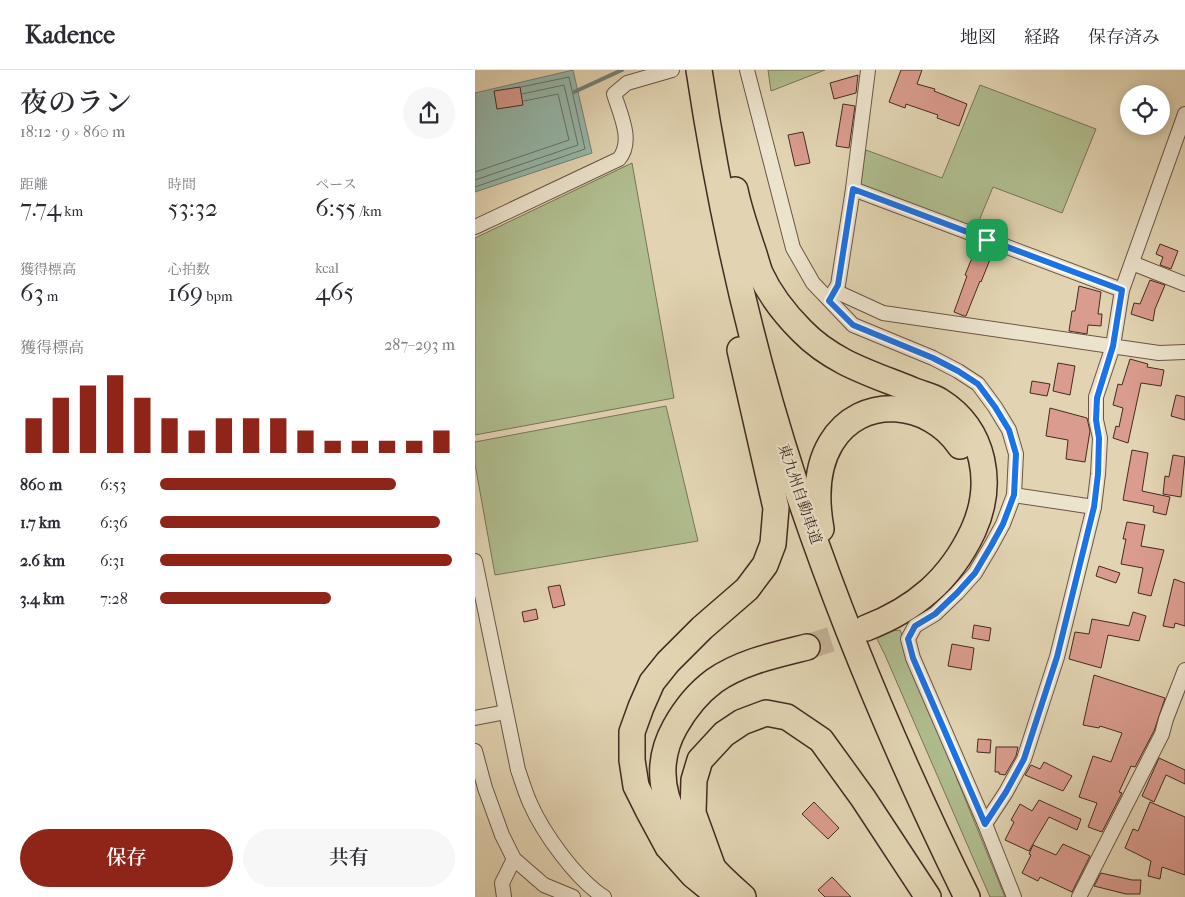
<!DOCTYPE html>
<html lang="ja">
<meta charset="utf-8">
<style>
body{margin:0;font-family:"IM FELL French Canon","Noto Serif JP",serif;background:#f7f7f7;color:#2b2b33;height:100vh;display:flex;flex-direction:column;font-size:19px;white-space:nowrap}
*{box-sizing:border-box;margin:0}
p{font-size:16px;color:#7c7c81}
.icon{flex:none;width:28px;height:28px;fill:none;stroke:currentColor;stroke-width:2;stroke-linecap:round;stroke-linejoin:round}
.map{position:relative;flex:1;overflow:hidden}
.drawer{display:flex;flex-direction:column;background:#fff;width:475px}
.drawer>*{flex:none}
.tools{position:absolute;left:645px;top:15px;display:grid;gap:10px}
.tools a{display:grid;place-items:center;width:50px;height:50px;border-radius:50%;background:#fff;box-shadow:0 2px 12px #0003;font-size:25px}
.pin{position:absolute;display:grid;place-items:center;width:42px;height:42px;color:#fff;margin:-21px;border-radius:10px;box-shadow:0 2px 8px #0006}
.round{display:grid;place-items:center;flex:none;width:52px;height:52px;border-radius:26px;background:#f7f7f7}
.overview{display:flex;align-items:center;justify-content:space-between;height:85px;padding:0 20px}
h1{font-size:28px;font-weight:600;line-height:38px}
.figures{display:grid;grid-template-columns:repeat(3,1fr);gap:8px;height:85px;padding:5px 20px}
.figures div{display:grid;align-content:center}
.figures b{font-size:25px;font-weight:600}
.figures small{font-size:14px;font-weight:400}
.figures p{font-size:14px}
.chart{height:140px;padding:10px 20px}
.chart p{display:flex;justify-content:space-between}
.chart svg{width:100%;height:90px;margin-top:5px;stroke:#8f2418;stroke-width:6}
.action{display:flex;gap:10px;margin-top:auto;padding:10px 20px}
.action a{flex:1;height:58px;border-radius:30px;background:#8f2418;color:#fff;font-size:20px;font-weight:600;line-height:58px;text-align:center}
.action a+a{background:#f7f7f7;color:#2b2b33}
ul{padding:0 20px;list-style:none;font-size:16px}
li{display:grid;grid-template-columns:80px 60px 1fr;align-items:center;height:38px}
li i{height:12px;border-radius:6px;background:#8f2418}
header{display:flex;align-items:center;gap:30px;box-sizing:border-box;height:70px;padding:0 25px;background:#fff;border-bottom:1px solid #e1e1e2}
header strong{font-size:24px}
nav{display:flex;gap:28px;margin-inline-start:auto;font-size:18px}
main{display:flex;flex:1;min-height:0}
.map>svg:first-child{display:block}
.green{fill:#b0bd8e;stroke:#7a7458}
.water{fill:#95b8ab;stroke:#758074}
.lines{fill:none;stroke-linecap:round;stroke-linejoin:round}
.shore{stroke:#6c7266;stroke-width:1}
.stream{stroke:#758074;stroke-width:4}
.building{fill:#da9c8e;stroke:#442b22}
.highway-tunnel{stroke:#c2b295;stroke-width:25;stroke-dasharray:25 12;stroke-linecap:butt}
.street-casing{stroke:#6c5546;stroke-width:16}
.highway-casing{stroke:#442b22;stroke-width:28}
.street{stroke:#ece3cd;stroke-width:14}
.highway{stroke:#e2d4b2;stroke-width:25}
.route-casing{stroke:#fff;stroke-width:10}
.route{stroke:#1a73e8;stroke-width:6}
.labels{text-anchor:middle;stroke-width:4.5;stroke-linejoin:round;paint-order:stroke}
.street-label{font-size:15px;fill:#442b22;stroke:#ece3cd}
</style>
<header>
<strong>Kadence</strong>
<nav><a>地図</a><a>経路</a><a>保存済み</a></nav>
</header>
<main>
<section class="drawer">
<div class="overview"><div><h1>夜のラン</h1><p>18:12 · 9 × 860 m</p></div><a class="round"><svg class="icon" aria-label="share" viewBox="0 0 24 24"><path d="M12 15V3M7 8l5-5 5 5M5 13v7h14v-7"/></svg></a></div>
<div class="figures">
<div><p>距離</p><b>7.74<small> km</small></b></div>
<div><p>時間</p><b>53:32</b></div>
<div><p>ペース</p><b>6:55<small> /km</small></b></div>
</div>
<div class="figures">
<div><p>獲得標高</p><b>63<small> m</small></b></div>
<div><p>心拍数</p><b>169<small> bpm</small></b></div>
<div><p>kcal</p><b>465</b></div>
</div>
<div class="chart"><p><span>獲得標高</span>287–293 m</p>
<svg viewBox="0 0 160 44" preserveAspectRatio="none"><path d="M5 44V27M15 44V17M25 44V11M35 44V6M45 44V17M55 44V27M65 44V33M75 44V27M85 44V27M95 44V27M105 44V33M115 44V38M125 44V38M135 44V38M145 44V38M155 44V33"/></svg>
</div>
<ul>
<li><b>860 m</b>6:53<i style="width:80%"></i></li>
<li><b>1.7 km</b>6:36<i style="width:95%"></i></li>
<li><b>2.6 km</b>6:31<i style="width:99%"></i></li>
<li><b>3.4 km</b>7:28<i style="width:58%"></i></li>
</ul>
<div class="action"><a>保存</a><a>共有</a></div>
</section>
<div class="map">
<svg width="710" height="827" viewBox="0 0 710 827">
<rect width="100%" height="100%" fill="#e2d4b2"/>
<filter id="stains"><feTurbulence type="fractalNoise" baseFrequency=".004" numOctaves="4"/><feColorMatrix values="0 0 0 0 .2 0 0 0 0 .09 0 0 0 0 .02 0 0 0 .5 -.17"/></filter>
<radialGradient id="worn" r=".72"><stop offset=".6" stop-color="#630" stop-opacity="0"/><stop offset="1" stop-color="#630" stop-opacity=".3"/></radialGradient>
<!-- green -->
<g class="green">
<polygon points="293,0 350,0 296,21"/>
<polygon points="505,15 621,59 587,143 518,117 501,158 383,117 391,80 467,108"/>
<polygon points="157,93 199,328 0,365 0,168"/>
<polygon points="191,336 223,471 20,505 0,394 0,372"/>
<polygon points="425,560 463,662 530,827 515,827 410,585 399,563"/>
</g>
<!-- water -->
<polygon class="water" points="98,0 117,83 0,122 0,23"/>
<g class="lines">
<!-- shore -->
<g class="shore">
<polyline points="0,102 94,70 83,24 49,31"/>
<polyline points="0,110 103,75 89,15 47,24"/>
<polyline points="0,117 110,79 94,7 46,17"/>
</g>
<!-- stream -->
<polyline class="stream" points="99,22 147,0"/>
</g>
<!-- building -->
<g class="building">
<polygon points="426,0 447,0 442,14 460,19 459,21 492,34 484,56 462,48 463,45 431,34 430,38 414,32"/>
<polygon points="383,5 381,23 359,29 355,13"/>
<polygon points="45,17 48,35 22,39 19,21"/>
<polygon points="368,34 380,36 374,78 361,76"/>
<polygon points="328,62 335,93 320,96 313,65"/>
<polygon points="685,174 703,181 696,199 685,195 688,187 681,184"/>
<polygon points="502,176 518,182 506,212 505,211 491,246 489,246 479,242 492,206 490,205"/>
<polygon points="675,210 690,215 680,239 678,251 656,244 659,233 665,234"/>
<polygon points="604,216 626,222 623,244 627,244 626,256 613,255 612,264 594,261 597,241 600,241"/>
<polygon points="655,289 673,294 672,297 689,300 686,316 666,313 653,373 638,368 641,356 644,357 648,338 638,335 643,314 647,315"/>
<polygon points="583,293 600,296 595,325 578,321"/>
<polygon points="557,311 575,314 572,326 555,323"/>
<polygon points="701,325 710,327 710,350 696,346"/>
<polygon points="575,338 612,348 615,361 610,392 591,389 593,370 571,366"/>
<polygon points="657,380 673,383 667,421 695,427 691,445 678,442 679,436 648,430"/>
<polygon points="698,385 710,387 706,427 688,424 690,406 694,407"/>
<polygon points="652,452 670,455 666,476 689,480 676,526 663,523 668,498 646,494 651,469 648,469"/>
<polygon points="624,496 645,503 641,513 621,506"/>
<polygon points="699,509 710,513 710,556 700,553 699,558 688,556"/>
<polygon points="85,515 90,535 78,538 73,517"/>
<polygon points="61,539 63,549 49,552 47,542"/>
<polygon points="658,542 671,546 664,571 633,565 626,598 594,589 600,562 614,564 617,549 654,556"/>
<polygon points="499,555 516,558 514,571 497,568"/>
<polygon points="477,574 499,578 496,600 473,596"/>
<polygon points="619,605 690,628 679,661 660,697 656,696 644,722 647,723 627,762 613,757 622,733 604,727 618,686 636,692 647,663 625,656 624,658 608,655"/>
<polygon points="503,669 516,670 515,683 502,682"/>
<polygon points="521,677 543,677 541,686 530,705 524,704 524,702 520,702"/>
<polygon points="684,688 710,700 710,714 691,705 679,732 667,726"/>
<polygon points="569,692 597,706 588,721 550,705 556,695 565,699"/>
<polygon points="564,730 606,749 602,760 574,747 554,781 530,770 539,752 536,750 545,734 557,741"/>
<polygon points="339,732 364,758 353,769 327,744"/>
<polygon points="675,732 710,747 710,805 687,797 685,809 673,806 676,791 650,778 658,759 663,761"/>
<polygon points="588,774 615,786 597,822 565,807 563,811 547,803 556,785 554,784 558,775 581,785"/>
<polygon points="626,803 657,810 666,810 665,824 651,824 619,816"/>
<polygon points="357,807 376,827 350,827 343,820"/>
</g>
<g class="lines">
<!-- highway-tunnel -->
<polyline class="highway-tunnel" points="332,577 391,558"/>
<defs>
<g id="street">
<polyline points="272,0 318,178 338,213 378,255 458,288 483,301 503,314 520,337 534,360 541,384 539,425 528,454 516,476 500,503 482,523 460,544 440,556 433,569 438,588 510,754 539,827"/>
<polyline points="378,119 647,220"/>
<path d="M0,157l144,-68c15,-18 1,-45 -5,-65l13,-11 45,-13"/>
<polyline points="657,193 710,214"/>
<polyline points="360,221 408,243 684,283 710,282"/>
<polyline points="355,228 363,215 378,119 393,0"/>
<polyline points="539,425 619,437"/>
<path d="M0,491l43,209c4,11 7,22 12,33 13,30 46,76 74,94"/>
<polyline points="0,648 31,642"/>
<polyline points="0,681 10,718 27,765 39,789 69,815 98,827"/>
<polyline points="510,754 531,722 549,689 582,587 619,437 623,404 625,368 621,350 621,327 638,276 647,220 710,44"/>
<polyline points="29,827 27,813 39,789"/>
<polyline points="604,827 687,664 691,649 710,600"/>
</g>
<g id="highway">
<path d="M224,0c21,139 51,276 95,410 47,142 107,283 173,417"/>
<path d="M260,120c4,20 11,39 17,58 3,8 5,17 8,25 10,22 26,42 42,58 31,32 71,43 110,59 9,4 20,6 28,11 46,29 54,84 33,130 -23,49 -58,78 -107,97"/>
<path d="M346,459c-5,-28 -5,-61 10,-86 30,-50 99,-42 129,3"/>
<polyline points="239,801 218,743 219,710 225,690 249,664 267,652 291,643 312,647 346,670 388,728 453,827"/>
<polyline points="245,827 218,805 193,777 173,740 161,716 157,690 157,662 166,637 177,612 193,592 227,558 272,519 290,495 298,474 301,438 265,280"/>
<path d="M268,827c-48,-42 -106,-102 -68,-170 10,-18 23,-34 39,-46 27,-19 61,-26 93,-34"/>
</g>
</defs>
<!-- street casing -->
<use href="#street" class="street-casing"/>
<!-- highway casing -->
<use href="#highway" class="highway-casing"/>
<!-- street -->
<use href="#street" class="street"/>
<!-- highway -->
<use href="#highway" class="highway"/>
</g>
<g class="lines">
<defs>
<polygon id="route" points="378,119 647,220 638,276 622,328 621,350 624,368 623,404 619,437 582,587 549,689 531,722 510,754 438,588 433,569 440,556 460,544 482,523 500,503 516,476 528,454 539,425 541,384 534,360 520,337 503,314 483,301 458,288 378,255 354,231 363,215"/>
</defs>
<!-- route casing -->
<use href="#route" class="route-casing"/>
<!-- route -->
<use href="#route" class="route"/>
</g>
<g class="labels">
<!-- street labels -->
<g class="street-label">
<text transform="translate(325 424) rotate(71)" y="5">東九州自動車道</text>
</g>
</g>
<rect width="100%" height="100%" filter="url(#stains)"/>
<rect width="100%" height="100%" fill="url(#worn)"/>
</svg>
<div class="tools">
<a><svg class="icon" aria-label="locate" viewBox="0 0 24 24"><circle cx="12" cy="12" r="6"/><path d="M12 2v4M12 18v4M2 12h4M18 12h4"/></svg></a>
</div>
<div class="pin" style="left:512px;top:170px;background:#1e9e55"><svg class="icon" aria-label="arrive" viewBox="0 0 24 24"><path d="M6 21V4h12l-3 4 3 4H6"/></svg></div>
</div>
</main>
